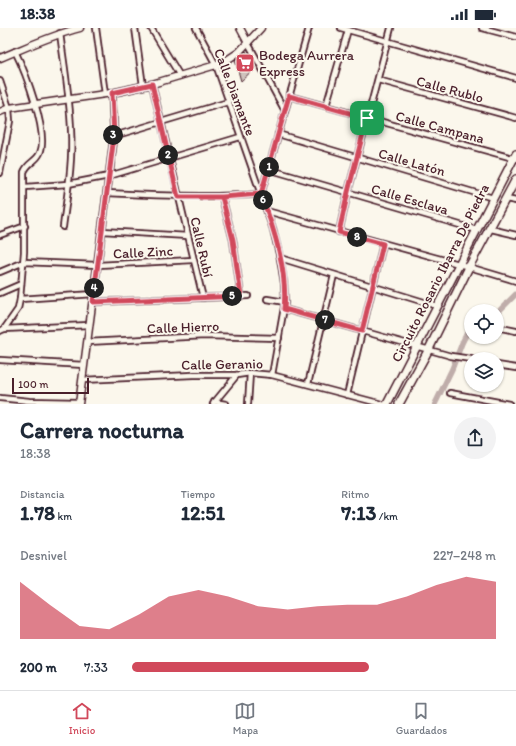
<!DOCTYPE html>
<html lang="es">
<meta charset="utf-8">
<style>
body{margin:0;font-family:Itim,sans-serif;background:#f2f2f3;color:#1f2937;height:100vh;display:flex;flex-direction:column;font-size:15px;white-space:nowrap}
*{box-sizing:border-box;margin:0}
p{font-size:13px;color:#747a83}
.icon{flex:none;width:22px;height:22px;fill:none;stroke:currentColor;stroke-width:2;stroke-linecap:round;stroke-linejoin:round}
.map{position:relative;height:376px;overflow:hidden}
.drawer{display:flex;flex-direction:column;background:#fff;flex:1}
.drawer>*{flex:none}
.buttons{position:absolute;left:464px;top:276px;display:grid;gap:8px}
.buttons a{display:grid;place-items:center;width:40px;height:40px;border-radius:50%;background:#fff;box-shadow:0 1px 3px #0004;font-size:20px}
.scale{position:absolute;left:12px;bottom:10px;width:77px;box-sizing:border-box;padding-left:4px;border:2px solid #4a1f2b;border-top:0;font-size:11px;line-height:14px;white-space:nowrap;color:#4a1f2b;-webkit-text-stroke:3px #fbf7ec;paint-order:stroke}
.pin{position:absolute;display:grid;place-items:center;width:34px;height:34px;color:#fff;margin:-17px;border-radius:8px;box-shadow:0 2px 6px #0006}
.km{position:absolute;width:20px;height:20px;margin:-10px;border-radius:50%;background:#222;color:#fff;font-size:11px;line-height:20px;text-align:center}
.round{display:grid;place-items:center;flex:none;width:42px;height:42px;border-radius:21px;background:#f2f2f3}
.overview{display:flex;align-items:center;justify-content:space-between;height:68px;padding:0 20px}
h1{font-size:22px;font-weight:800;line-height:30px}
.figures{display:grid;grid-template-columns:repeat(3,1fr);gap:6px;height:68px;padding:4px 20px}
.figures div{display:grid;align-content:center}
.figures b{font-size:20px;font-weight:800}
.figures small{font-size:11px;font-weight:400}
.figures p{font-size:11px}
.chart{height:112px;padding:8px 20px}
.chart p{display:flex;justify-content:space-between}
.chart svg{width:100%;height:72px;margin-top:4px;fill:#d1495b;opacity:.7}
ul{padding:0 20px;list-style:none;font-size:13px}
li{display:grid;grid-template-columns:64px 48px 1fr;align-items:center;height:30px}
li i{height:10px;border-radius:5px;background:#d1495b}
.status{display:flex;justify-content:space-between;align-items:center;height:28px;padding:0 20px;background:#fff;direction:ltr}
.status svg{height:11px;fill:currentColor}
.tab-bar{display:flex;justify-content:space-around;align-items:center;height:56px;border-top:1px solid #e0e1e3;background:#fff;font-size:11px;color:#747a83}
.tab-bar a{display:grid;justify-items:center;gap:2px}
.tab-bar .selected{color:#d1495b}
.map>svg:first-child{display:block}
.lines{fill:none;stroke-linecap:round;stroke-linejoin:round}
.canal{stroke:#bfadaa;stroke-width:5.5}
.building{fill:#cfc2bc;stroke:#4a1f2b}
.street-casing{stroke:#4a1f2b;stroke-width:8}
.secondary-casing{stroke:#4a1f2b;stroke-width:9}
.primary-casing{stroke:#4a1f2b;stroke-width:10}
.street{stroke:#fbf7ec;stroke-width:4.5}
.secondary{stroke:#fbf7ec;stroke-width:6}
.primary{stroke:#fbf7ec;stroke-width:7}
.route-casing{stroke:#fff;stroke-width:8}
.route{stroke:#d1495b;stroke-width:5}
.labels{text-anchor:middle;stroke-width:4;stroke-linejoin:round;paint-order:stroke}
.poi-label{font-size:14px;fill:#4a1f2b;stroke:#fbf7ec;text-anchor:start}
.street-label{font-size:14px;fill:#4a1f2b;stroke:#fbf7ec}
</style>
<div class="status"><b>18:38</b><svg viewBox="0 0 49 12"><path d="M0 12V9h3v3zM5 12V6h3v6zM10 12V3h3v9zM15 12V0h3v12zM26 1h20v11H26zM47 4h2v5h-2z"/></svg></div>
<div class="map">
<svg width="516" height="376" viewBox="0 0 516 376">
<rect width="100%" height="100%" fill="#fbf7ec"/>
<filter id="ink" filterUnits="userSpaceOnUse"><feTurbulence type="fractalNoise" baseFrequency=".025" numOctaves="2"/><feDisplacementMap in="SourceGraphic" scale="8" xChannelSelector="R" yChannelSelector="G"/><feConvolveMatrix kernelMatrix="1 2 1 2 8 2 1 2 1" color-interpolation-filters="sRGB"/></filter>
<g filter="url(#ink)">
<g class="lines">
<!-- canal -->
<g class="canal">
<polyline points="497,285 516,266"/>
<polyline points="435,376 452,341 462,315 467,305 471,303"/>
</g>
</g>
<!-- building -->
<polygon class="building" points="246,23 255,40 241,53 235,32"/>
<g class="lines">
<defs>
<g id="street">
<polyline points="96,0 105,66"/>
<polyline points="135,0 143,58"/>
<polyline points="151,0 180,48"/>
<polyline points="196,0 216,37 273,201 280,230 284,255 285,274 272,347"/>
<polyline points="341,0 516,50"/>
<polyline points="482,0 516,9"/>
<path d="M60,5c4,32 10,65 11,97 2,33 -4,65 -8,97"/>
<polyline points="248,15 285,83"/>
<polyline points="378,52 516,90"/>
<polyline points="0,53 9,80 10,93 0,145"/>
<polyline points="152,56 203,270"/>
<polyline points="289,68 516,131"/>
<polyline points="326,78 348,2"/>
<polyline points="278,106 493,170"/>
<polyline points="114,108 228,74"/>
<polyline points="268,141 477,202"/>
<polyline points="25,159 68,156 109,148 240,109"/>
<path d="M107,165c52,3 102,5 154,1l48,-166"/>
<polyline points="222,169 233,212 241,268"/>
<polyline points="506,171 516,173"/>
<polyline points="267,183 459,236 516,253"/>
<polyline points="491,201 516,207"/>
<polyline points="102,203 188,208"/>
<polyline points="339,204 348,164 391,0"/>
<polyline points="0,207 25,198"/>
<polyline points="280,230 437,278"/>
<polyline points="0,244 24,234 98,237 193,232"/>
<polyline points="0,265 21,256"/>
<polyline points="20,271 94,266"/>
<polyline points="267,271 285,274"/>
<polyline points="93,274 248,268"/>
<polyline points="284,281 451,328 471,331"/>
<polyline points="497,299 516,303"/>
<path d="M4,301l14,-20 2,-10 4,-47v-80c4,-10 12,-10 16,-19 9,-20 -15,-82 -25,-102"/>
<polyline points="0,303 4,301 89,297"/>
<polyline points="87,314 205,308 279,310"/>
<polyline points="0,332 84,337"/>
<polyline points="497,337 516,340"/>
<polyline points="82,352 193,347 237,347 250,345 272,347 382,376"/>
<polyline points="308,356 334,247"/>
<polyline points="450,365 509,376"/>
<polyline points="347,367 383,216"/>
<polyline points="0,370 29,373 79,374"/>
<polyline points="214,374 226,376"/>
<polyline points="213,376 237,347"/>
<polyline points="248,376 250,345"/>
</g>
<g id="secondary">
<polyline points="240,0 248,15"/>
<path d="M0,30c27,-11 52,-23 80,-30"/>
<polyline points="0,84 9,80 112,65 152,56 216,37 227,32 239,24 261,0"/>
<polyline points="79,376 109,148 114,108 112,65"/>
</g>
<g id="primary">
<polyline points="387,376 516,126"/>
<polyline points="399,376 429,321 469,239 516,151"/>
</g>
</defs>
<!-- street casing -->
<use href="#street" class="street-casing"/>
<!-- secondary casing -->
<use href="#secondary" class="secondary-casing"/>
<!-- primary casing -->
<use href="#primary" class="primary-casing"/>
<!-- street -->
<use href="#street" class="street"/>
<!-- secondary -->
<use href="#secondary" class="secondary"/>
<!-- primary -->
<use href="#primary" class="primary"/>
</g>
</g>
<g class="lines" filter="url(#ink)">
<defs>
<path id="route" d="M367,90l-78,-22 -28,98 -39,3h-44l-26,-113 -40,9 2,43 -21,166 148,-6 -8,-56 -11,-43 39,-3c13,35 27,78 23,115l78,22 21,-87 -44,-12 9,-40 19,-74"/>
</defs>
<!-- route casing -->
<use href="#route" class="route-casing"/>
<!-- route -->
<use href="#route" class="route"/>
</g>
<!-- icons -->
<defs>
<symbol id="supermarket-square" viewBox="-11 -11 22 22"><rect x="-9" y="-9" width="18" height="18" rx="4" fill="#d1495b" stroke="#fbf7ec"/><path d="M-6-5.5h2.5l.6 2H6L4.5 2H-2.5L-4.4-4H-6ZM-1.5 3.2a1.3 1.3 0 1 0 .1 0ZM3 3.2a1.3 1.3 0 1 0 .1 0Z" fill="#fff"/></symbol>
</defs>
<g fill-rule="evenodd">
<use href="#supermarket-square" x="234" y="24" width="22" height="22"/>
</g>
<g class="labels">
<!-- poi labels -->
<g class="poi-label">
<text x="259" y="32">Bodega Aurrera<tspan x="259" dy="16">Express</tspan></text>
</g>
<!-- street labels -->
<g class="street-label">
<text transform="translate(450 61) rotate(15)" y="5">Calle Rublo</text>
<text transform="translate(235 64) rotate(69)" y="5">Calle Diamante</text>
<text transform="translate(440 99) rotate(15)" y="5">Calle Campana</text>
<text transform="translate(412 134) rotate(16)" y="5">Calle Latón</text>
<text transform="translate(410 171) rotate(16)" y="5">Calle Esclava</text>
<text transform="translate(202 219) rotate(77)" y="5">Calle Rubí</text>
<text transform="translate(143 224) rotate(-3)" y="5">Calle Zinc</text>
<text transform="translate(440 245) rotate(-63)" y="5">Circuito Rosario Ibarra De Piedra</text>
<text transform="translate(183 299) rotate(-2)" y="5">Calle Hierro</text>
<text transform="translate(222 336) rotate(-1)" y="5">Calle Geranio</text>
</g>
</g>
</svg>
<div class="buttons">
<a><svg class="icon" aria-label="locate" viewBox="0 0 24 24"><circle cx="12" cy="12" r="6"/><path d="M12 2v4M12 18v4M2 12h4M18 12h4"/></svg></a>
<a><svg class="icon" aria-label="layers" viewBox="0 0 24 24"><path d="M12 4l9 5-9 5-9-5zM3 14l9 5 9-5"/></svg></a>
</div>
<div class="scale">100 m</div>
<div class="pin" style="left:367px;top:90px;background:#1e9e55"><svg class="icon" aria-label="arrive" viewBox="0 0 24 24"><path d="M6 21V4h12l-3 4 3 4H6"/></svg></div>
<b class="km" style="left:269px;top:139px">1</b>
<b class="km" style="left:168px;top:127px">2</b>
<b class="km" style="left:113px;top:107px">3</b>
<b class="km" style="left:94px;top:260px">4</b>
<b class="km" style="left:232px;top:268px">5</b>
<b class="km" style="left:263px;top:172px">6</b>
<b class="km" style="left:325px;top:292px">7</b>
<b class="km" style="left:357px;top:209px">8</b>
</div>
<section class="drawer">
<div class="overview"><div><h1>Carrera nocturna</h1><p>18:38</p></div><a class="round"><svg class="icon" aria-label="share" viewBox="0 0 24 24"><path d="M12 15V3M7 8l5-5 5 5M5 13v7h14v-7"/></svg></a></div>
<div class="figures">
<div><p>Distancia</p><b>1.78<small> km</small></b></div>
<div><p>Tiempo</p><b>12:51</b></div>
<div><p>Ritmo</p><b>7:13<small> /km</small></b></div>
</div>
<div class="chart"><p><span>Desnivel</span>227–248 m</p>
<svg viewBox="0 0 160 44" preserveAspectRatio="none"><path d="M0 44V9L10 23L20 36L30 38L40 29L50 18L60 14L70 18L80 24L90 26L100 24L110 23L120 23L130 18L140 11L150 6L160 9V44z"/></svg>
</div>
<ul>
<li><b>200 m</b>7:33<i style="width:65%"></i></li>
</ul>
</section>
<nav class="tab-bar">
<a class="selected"><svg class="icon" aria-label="home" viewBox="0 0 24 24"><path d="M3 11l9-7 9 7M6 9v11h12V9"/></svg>Inicio</a>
<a><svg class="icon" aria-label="map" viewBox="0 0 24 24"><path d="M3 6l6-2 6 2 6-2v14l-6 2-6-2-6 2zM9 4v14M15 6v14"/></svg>Mapa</a>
<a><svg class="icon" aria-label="saved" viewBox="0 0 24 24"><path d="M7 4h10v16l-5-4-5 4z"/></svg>Guardados</a>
</nav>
